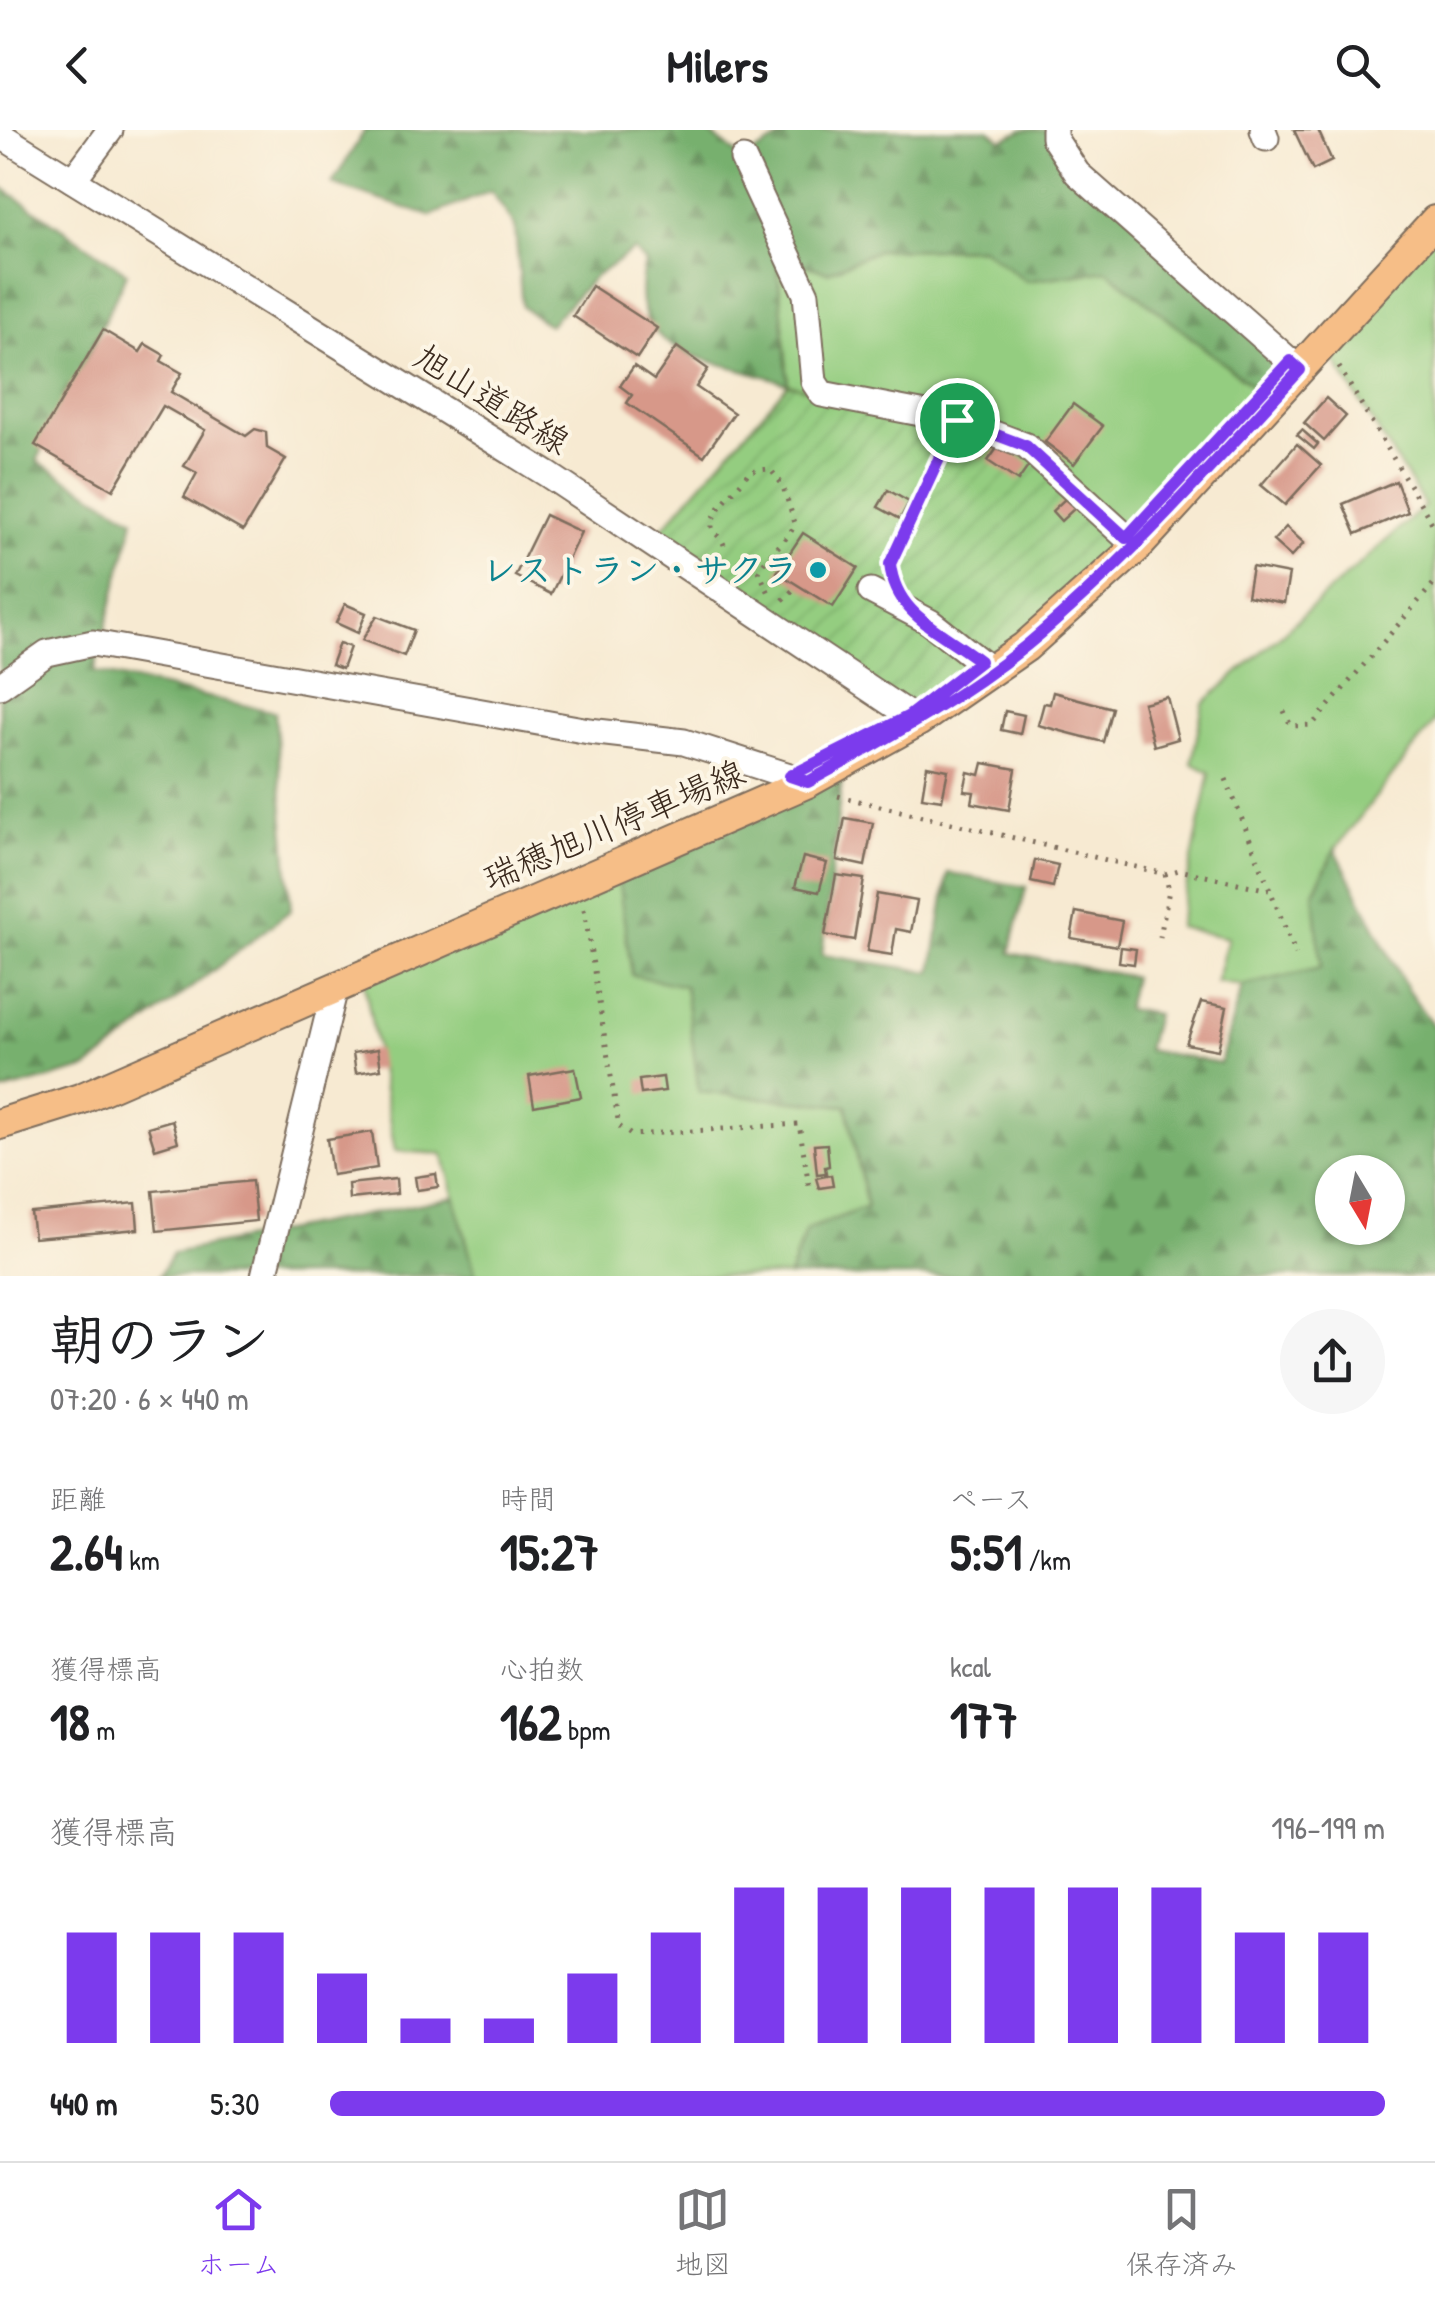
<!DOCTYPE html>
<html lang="ja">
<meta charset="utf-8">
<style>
body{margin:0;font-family:"Patrick Hand","Klee One",sans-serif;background:#f6f6f6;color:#202124;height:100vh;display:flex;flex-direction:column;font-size:38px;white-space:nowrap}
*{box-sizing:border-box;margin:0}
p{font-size:32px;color:#757577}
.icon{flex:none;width:55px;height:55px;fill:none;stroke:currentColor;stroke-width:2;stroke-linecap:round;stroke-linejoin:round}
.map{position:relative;height:1146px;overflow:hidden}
.side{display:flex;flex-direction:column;background:#fff;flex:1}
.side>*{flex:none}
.needle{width:65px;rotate:170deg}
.fabs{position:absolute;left:1315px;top:1025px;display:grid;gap:20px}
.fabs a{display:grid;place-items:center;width:90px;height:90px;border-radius:50%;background:#fff;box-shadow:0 2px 8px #0004;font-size:50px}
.pin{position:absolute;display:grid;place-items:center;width:85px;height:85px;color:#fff;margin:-42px;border:5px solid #fff;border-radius:50%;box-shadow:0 2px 10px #0007}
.round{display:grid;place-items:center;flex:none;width:105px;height:105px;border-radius:52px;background:#f6f6f6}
.head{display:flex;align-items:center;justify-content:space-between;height:170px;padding:0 50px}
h1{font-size:55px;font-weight:700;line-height:75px}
.figures{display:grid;grid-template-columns:repeat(3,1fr);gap:15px;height:170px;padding:10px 50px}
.figures div{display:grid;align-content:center}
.figures b{font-size:50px;font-weight:700}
.figures small{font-size:28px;font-weight:400}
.figures p{font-size:28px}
.chart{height:280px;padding:20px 50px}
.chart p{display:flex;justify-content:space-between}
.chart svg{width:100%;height:180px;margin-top:10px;stroke:#7c3aed;stroke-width:6}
ul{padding:0 50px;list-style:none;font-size:32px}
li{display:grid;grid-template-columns:160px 120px 1fr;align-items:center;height:75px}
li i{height:25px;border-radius:12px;background:#7c3aed}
header{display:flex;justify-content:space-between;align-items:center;height:130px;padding:0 50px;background:#fff;font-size:45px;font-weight:700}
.menu{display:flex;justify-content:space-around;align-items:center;height:140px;border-top:2px solid #e0e0e0;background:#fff;font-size:28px;color:#757577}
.menu a{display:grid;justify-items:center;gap:5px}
.menu .on{color:#7c3aed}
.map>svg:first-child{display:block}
.grass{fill:#94cd80;stroke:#687c4f;stroke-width:2.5}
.forest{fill:url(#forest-firs);stroke:#596d46;stroke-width:2.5;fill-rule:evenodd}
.garden{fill:url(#garden-furrows);stroke:#687c4f;stroke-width:2.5}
.building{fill:#d79889}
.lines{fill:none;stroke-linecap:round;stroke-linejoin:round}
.minor-casing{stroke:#7d6d5d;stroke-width:29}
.major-casing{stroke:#7d6d5d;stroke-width:34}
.path{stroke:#7d6d5d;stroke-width:5;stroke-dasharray:2.5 8;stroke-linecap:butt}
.minor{stroke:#fff;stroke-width:25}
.major{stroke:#f6be87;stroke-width:30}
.route-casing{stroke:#fff;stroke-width:20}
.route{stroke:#7c3aed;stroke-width:12}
.culture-dot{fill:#0f9aa8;stroke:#fcf5e5;stroke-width:4}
.labels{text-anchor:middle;stroke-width:8;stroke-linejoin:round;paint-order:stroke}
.street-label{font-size:35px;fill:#3b2a1e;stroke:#fcf5e5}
.culture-label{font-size:35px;font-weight:bold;fill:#0d838f;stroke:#fcf5e5;text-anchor:end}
</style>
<header><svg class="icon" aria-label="back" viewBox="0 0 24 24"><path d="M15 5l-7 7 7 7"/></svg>Milers<svg class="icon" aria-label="search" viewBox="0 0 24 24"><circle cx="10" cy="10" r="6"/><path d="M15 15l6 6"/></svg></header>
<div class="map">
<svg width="1435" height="1146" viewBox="0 0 1435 1146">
<defs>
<pattern id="forest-firs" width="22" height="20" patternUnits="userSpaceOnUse" patternTransform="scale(2.5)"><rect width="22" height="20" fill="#77b06e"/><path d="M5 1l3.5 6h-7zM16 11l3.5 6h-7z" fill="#638f5a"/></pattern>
<pattern id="garden-furrows" width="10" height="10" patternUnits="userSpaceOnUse" patternTransform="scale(2.5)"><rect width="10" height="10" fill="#94cd80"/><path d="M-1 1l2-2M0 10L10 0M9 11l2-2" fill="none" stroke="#80b06e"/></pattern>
</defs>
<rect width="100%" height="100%" fill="#fcf5e5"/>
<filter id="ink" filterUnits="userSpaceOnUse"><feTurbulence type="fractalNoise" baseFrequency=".01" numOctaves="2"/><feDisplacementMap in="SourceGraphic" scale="20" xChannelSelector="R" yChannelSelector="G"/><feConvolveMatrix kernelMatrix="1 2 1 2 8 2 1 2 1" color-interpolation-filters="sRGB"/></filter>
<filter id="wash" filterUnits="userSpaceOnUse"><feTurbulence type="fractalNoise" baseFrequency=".0048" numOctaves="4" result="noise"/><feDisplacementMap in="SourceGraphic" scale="40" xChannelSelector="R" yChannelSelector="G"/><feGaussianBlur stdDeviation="2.25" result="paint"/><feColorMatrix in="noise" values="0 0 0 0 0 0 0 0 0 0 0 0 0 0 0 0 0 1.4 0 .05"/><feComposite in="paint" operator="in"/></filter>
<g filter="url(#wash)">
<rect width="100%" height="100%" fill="#f7ead2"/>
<!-- grass -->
<g class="grass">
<polygon points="1435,91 1435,591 1335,719 1314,762 1321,838 1242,856 1216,852 1228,808 1178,797 1210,643 1192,633 1203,574 1425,376 1324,214"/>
<polygon points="982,118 1026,151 1107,140 1271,271 1137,417 822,264 788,254 777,127 828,142 877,120"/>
<polygon points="616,736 685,855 699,961 847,976 867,1077 806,1100 789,1146 476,1146 443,1024 395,1021 363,845"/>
</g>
<!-- forest -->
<g class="forest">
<path d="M365,0h340l38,29 52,-29h194l13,10 21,-10h31v8l246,232 -29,31 -164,-131 -81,11 -44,-33 -104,2 -50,22 -51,-15 11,127c-68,-27 -168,-22 -143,-121l-11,-13 -41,28 -44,47 -27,-18 -7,-81 -24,-35 -61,25 -98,-32z"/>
<polygon points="0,56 127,143 37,331 134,389 94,542 275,582 291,780 88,938 0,962"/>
<path d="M844,632l-22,193 110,17 16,-99 78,14 -16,66 123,24 -7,32 30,5 -9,36 73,13 22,-77 79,-18 -7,-75 21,-44 73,142 27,37v248h-646l17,-46 61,-23 -20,-101 -148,-14 -14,-106 -53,-11 -16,-109zM1332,1042h56v56h-56z"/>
<polygon points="454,1067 476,1146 159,1146 173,1123"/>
</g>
<!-- garden -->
<polygon class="garden" points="788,254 1026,316 1137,417 918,591 649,414"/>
<g id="blocks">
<!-- building -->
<g class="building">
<polygon points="1294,0 1318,0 1332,31 1313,40"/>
<polygon points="592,156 657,198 637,228 573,186"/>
<polygon points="103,200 140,222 145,214 164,225 161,231 182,243 171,262 246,306 255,299 266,302 267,318 286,329 243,401 184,367 197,343 184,336 205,300 163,276 113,360 35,315"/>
<polygon points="677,217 708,239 696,257 734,283 704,326 627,273 632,265 620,256 634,236 654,250"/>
<polygon points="1326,268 1346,286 1324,311 1304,293"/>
<polygon points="1073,274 1103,296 1074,334 1045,312"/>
<polygon points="1302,300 1318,314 1314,319 1297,305"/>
<polygon points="981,305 992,313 981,328 970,320"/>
<polygon points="1000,314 1030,334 1018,351 988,331"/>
<polygon points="1297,314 1321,335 1285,375 1261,355"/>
<polygon points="1396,351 1408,382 1356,404 1343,374"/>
<polygon points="888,360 909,372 900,389 878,377"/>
<polygon points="1066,368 1075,378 1061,391 1052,381"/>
<polygon points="545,385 581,402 551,464 515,446"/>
<polygon points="1286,397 1304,413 1291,427 1273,411"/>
<polygon points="803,403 858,438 833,477 777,442"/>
<polygon points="1252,437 1289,444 1284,473 1247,466"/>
<polygon points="345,474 366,483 358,503 336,493"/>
<polygon points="377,486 414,500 404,526 362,510"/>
<polygon points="339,513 350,517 342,539 331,535"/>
<polygon points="1053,562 1112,578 1103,612 1038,595 1044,573 1050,574"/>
<polygon points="1167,567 1178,609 1154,616 1143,573"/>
<polygon points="1005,581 1024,585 1020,604 1001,600"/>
<polygon points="983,633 1016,639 1009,680 972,673 974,662 964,661 968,642 980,645"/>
<polygon points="927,636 948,640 942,670 922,667"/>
<polygon points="845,688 873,693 865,736 837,730"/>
<polygon points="803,727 827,733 819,762 795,757"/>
<polygon points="1035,730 1058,735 1053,757 1031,752"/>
<polygon points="836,745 864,749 854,810 825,805"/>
<polygon points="877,764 917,771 911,802 896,799 892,825 867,821"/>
<polygon points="1076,782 1122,791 1117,816 1071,808"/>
<polygon points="1121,817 1136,819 1134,834 1119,832"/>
<polygon points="1201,872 1227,877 1218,920 1186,914"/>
<polygon points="378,919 381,939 356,943 353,923"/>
<polygon points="575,938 581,967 534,976 529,946"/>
<polygon points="663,947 665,961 641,964 639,950"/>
<polygon points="172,990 178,1012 155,1019 148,997"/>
<polygon points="372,1002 377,1038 332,1045 327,1009"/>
<polygon points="827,1014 829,1036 825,1037 826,1043 817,1044 814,1015"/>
<polygon points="436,1044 438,1057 417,1060 415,1047"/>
<polygon points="831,1045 833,1056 819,1058 816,1048"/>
<polygon points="396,1049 397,1064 349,1069 348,1054"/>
<polygon points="252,1051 256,1091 157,1101 153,1061"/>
<polygon points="136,1073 138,1099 34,1108 31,1083"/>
</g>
</g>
</g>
<g filter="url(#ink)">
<use href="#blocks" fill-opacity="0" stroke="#7d6d5d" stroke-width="2.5"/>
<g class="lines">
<defs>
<g id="minor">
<polyline points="1054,0 1054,8 1077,43 1300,240"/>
<polyline points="1263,0 1266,8"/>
<polyline points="0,5 547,344 918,591"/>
<polyline points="743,29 806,164 814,252 822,264 957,290 1026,316 1137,417"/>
<polyline points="73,50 110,0"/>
<polyline points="871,461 930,492 991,540"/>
<polyline points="0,556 47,523 93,513 589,601 684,612 808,652"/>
<polyline points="264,1146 335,858"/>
</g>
<polyline id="major" points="0,994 80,969 808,652 918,591 1025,517 1137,417 1435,91"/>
</defs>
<!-- minor casing -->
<use href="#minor" class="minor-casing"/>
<!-- major casing -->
<use href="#major" class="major-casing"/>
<!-- path -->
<g class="path">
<polyline points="1339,237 1435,398"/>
<path d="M724,415c-2,-6 -6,-9 -10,-13 -11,-17 25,-42 35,-61l21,-2 12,15 13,39c-7,20 -28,29 -36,49l10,21"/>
<polyline points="891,442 890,434 947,311"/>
<polyline points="783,470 798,455"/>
<polyline points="1284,581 1291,596 1312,595 1435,452"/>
<polyline points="1226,649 1296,825"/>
<polyline points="838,666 1165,744 1169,760 1160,807"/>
<polyline points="1165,744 1179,740 1269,760"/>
<polyline points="584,779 619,996 631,1005 799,994 810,1062"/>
</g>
<!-- minor -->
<use href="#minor" class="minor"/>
<!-- major -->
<use href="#major" class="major"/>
</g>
</g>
<g class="lines" filter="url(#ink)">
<defs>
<path id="route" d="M1290,231l10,9c-88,95 -173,192 -273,275 -67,54 -143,95 -219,137l-18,-6 119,-60 71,-55c-40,-31 -84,-45 -90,-97l67,-144 69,26 100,92z"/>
</defs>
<!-- route casing -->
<use href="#route" class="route-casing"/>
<!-- route -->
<use href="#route" class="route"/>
</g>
<!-- markers -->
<circle class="culture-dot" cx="818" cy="440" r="10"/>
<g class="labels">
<!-- street labels -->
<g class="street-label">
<text transform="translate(492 269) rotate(32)" y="12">旭山道路線</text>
<text transform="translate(614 695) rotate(-23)" y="12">瑞穂旭川停車場線</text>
</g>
<!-- culture labels -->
<g class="culture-label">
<text x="798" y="452">レストラン・サクラ</text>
</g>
</g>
</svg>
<div class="fabs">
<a><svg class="needle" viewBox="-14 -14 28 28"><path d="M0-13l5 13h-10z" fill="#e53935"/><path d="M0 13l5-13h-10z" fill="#757577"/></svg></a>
</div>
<div class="pin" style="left:957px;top:290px;background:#1e9e55"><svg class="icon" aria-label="arrive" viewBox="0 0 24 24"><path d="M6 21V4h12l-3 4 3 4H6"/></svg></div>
</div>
<section class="side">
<div class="head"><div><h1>朝のラン</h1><p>07:20 · 6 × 440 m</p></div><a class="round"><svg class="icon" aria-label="share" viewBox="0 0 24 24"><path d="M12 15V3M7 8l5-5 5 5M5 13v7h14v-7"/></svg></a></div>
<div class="figures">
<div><p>距離</p><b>2.64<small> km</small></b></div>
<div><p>時間</p><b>15:27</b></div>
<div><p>ペース</p><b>5:51<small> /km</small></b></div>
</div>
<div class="figures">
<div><p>獲得標高</p><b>18<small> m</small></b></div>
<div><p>心拍数</p><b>162<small> bpm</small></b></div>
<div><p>kcal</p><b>177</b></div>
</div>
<div class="chart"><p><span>獲得標高</span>196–199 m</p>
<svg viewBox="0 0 160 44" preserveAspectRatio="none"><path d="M5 44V17M15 44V17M25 44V17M35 44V27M45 44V38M55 44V38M65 44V27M75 44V17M85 44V6M95 44V6M105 44V6M115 44V6M125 44V6M135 44V6M145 44V17M155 44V17"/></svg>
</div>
<ul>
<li><b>440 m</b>5:30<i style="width:100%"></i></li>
</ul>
</section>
<nav class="menu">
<a class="on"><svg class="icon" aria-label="home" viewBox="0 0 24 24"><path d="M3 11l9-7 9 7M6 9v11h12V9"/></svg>ホーム</a>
<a><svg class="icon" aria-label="map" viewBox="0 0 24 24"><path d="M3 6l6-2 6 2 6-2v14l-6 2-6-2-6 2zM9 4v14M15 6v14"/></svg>地図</a>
<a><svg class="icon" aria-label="saved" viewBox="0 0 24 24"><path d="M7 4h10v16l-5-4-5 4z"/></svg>保存済み</a>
</nav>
